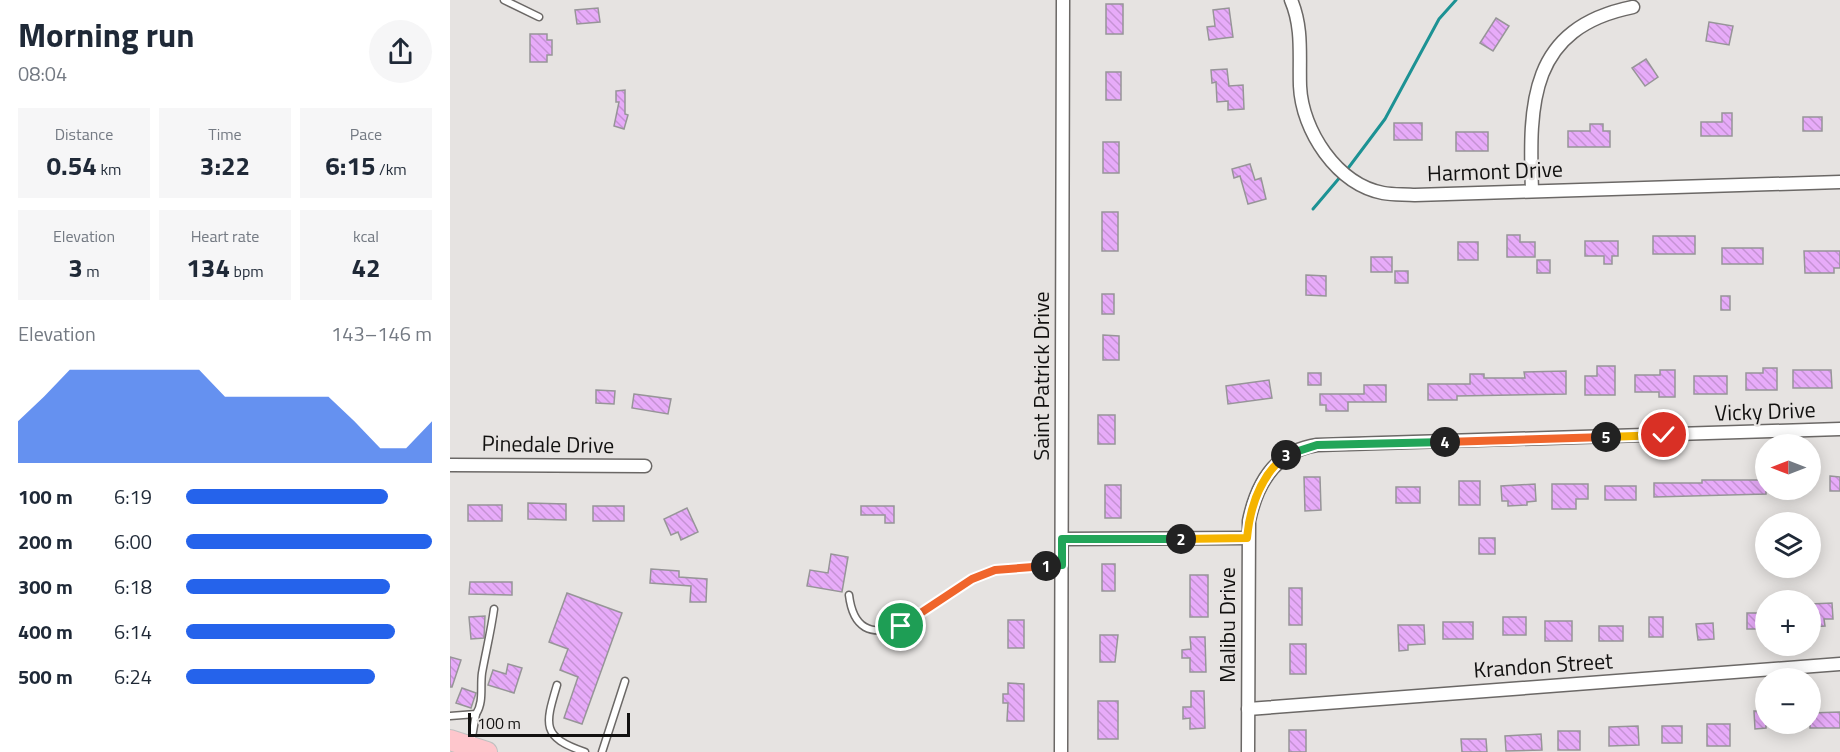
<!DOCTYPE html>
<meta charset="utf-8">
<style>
body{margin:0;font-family:"Titillium Web",sans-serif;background:#f6f6f7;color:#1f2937;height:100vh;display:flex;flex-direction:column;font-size:22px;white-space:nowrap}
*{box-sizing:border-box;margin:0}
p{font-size:20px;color:#747a83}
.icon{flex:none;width:33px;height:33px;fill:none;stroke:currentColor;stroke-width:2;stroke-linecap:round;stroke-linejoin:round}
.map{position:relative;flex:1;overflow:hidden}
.sheet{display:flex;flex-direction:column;background:#fff;width:450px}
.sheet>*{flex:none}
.needle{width:39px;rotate:270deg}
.fabs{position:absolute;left:1305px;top:434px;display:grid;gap:12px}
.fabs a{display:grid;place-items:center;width:66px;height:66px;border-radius:50%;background:#fff;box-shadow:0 3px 15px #0003;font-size:30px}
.scale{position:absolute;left:18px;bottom:15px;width:162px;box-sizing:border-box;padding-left:6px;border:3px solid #121110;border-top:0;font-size:16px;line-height:21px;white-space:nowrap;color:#121110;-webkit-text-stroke:4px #e6e3e1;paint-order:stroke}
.pin{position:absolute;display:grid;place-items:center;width:51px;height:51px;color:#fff;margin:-26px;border:3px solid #fff;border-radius:50%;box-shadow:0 2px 6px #0007}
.km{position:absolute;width:30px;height:30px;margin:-15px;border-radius:50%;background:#222;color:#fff;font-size:16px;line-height:30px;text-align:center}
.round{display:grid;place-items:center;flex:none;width:63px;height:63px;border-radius:32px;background:#f6f6f7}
.head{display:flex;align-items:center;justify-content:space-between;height:102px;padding:0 18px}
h1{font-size:33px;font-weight:700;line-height:45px}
.stats{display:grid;grid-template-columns:repeat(3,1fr);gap:9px;height:102px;padding:6px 18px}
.stats div{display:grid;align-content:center;border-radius:0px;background:#f6f6f7;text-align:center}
.stats b{font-size:26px;font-weight:700}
.stats small{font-size:16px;font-weight:400}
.stats p{font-size:16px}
.chart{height:168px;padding:12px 18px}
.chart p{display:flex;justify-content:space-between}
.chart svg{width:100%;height:108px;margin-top:6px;fill:#2563eb;opacity:.7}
ul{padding:0 18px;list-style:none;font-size:20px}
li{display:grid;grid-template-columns:96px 72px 1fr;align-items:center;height:45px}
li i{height:15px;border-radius:8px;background:#2563eb}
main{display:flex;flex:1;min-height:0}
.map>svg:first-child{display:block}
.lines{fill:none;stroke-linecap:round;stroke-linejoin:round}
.stream{stroke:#1c9294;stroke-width:3}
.building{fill:url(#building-back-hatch);stroke:#979598;stroke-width:1.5}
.service-casing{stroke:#6b6866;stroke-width:9}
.minor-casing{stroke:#6b6866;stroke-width:15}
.trunk-casing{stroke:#c1c1c1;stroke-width:22}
.service{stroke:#fff;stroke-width:6}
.minor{stroke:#fff;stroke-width:12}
.trunk{stroke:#fec6cc;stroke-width:20}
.split-1-casing{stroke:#fff;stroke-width:12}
.split-2-casing{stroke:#fff;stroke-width:12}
.split-3-casing{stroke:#fff;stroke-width:12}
.split-4-casing{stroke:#fff;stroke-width:12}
.split-5-casing{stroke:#fff;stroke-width:12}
.split-6-casing{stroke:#fff;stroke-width:12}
.split-1{stroke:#f0652b;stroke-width:8}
.split-2{stroke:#22a559;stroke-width:8}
.split-3{stroke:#f5b400;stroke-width:8}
.split-4{stroke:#22a559;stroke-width:8}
.split-5{stroke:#f0652b;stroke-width:8}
.split-6{stroke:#f5b400;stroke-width:8}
.labels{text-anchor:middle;stroke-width:5;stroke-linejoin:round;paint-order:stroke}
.street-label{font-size:22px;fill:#121110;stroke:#e6e3e1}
</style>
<main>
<section class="sheet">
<div class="head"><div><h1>Morning run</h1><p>08:04</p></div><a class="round"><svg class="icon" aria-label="share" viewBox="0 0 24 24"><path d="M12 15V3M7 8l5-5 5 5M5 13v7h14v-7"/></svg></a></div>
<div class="stats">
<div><p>Distance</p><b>0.54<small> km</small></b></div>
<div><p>Time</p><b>3:22</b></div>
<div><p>Pace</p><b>6:15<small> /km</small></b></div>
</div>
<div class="stats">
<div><p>Elevation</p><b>3<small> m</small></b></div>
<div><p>Heart rate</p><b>134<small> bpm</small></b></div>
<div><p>kcal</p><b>42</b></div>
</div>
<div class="chart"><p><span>Elevation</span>143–146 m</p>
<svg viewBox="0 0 160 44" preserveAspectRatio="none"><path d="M0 44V27L10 17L20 6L30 6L40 6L50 6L60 6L70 6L80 17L90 17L100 17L110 17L120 17L130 27L140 38L150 38L160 27V44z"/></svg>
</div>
<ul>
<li><b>100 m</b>6:19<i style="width:82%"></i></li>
<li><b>200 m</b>6:00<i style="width:100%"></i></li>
<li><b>300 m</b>6:18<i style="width:83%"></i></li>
<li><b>400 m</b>6:14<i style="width:85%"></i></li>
<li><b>500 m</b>6:24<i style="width:77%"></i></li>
</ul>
</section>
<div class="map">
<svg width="1390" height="752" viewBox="0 0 1390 752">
<defs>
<pattern id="building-back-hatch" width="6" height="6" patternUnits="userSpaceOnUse" patternTransform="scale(1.5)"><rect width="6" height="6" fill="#e7abf9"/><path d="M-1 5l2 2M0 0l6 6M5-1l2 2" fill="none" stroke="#c592d4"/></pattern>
</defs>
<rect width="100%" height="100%" fill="#e6e3e1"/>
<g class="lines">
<!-- stream -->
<g class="stream">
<polyline points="896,171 935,119 989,19 1006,0"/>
<polyline points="863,209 891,176"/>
</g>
</g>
<!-- building -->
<g class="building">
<rect x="656" y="4" width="17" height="30"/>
<polygon points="148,8 150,22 127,24 125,10"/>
<polygon points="779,8 783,37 759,40 757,27 765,26 763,10"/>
<polygon points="1046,18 1059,26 1043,51 1030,43"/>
<polygon points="1259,22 1283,26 1279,45 1256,41"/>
<polygon points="80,34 97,34 97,40 102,40 102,55 97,55 97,62 80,62"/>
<polygon points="1196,59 1208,77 1195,86 1182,68"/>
<polygon points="777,69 779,86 793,85 794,109 778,110 778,101 767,102 766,82 762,83 761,70"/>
<rect x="656" y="72" width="15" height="28"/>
<polygon points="166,91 175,90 175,114 178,115 174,129 164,126 169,102 166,102"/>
<polygon points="1272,113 1282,113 1282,136 1251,136 1251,122 1272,122"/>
<rect x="1353" y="117" width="19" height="14"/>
<rect x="944" y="123" width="28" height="17"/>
<polygon points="1140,124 1153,124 1153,131 1160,131 1160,147 1118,147 1118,131 1140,131"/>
<rect x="1006" y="132" width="32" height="19"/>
<rect x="653" y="142" width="16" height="31"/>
<polygon points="800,164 805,180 811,178 816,199 798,204 790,176 784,178 782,169"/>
<rect x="652" y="212" width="16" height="39"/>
<polygon points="1057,235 1070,235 1070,242 1085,242 1085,257 1057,257"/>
<rect x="1203" y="236" width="42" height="18"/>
<polygon points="1135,241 1168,241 1168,256 1162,256 1162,264 1154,264 1154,256 1135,256"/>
<rect x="1008" y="242" width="20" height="18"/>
<rect x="1272" y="248" width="41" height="16"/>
<polygon points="1354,251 1390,251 1390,268 1384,268 1384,273 1355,273"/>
<rect x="921" y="257" width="21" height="15"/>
<rect x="1087" y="260" width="13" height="13"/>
<rect x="945" y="271" width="13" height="12"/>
<polygon points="856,275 876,276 876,296 856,295"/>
<rect x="652" y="294" width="12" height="20"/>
<rect x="1271" y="296" width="9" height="14"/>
<polygon points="653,335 669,336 669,360 653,360"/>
<polygon points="1147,366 1165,366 1165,395 1135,395 1135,376 1147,376"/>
<polygon points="1313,368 1327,368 1327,390 1296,390 1296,373 1313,373"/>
<polygon points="1210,370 1225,370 1225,397 1209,397 1209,392 1185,392 1185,375 1210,375"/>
<polygon points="1343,370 1381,370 1382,388 1343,388"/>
<polygon points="1116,371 1116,394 1007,396 1007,400 978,400 978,384 1020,384 1020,374 1034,374 1034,378 1075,378 1074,372"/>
<rect x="858" y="373" width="13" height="12"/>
<rect x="1244" y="376" width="33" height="18"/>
<polygon points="819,380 822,398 778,404 776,386"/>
<polygon points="914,385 936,385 936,402 898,402 898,411 876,411 876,405 870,405 870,394 914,394"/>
<polygon points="146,390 165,391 164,404 146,403"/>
<polygon points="184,394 221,399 218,414 182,408"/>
<rect x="648" y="415" width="17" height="29"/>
<polygon points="1380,476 1390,477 1390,491 1380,491"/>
<polygon points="854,477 870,477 871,510 855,511"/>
<polygon points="1252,480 1316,480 1316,494 1204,497 1204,483 1252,483"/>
<rect x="1009" y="481" width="21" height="24"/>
<polygon points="1085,484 1086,501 1077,502 1077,505 1058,506 1058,501 1052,501 1051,486"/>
<polygon points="1102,484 1138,484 1138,499 1126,499 1126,509 1102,509"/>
<rect x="655" y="485" width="16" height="33"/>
<rect x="1155" y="486" width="31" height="14"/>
<rect x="946" y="487" width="24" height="16"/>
<polygon points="78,503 116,504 116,520 78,519"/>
<rect x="18" y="505" width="34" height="16"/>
<rect x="143" y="506" width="31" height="15"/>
<polygon points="411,506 444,506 444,523 435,523 435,515 411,515"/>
<polygon points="237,508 248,532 231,540 228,532 221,535 214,519"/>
<rect x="1029" y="538" width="16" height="16"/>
<polygon points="381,554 398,557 392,592 357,586 360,570 378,573"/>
<rect x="652" y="564" width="13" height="27"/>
<polygon points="201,569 229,571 229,577 257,579 256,602 240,602 241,586 200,583"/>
<rect x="740" y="575" width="18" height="42"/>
<polygon points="20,582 62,582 62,595 19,594"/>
<rect x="839" y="588" width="13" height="37"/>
<polygon points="117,593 172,613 132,724 114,718 128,677 110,670 118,649 99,642"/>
<polygon points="1382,603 1383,619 1374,619 1375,626 1360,627 1360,604"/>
<rect x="1297" y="613" width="19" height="16"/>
<polygon points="35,616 34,638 21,639 19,617"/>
<rect x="1053" y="617" width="23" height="18"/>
<rect x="1199" y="617" width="14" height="20"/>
<rect x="558" y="620" width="16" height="28"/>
<rect x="1095" y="621" width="27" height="20"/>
<rect x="993" y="622" width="30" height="17"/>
<polygon points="1263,623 1264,639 1248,640 1246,624"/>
<polygon points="948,625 974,625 975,644 958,645 958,650 949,651"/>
<rect x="1149" y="626" width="24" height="15"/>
<polygon points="650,635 668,635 665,662 650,662"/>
<polygon points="740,637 755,637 756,672 740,672 740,658 732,658 732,650 741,649"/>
<rect x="840" y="644" width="16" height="30"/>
<polygon points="0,657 11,660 2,687 0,687"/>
<polygon points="58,664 72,668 64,693 38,685 43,670 56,674"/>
<polygon points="558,683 574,684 574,721 557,721 558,703 553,703 553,694 558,694"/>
<polygon points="12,688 26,693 21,708 6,703"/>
<polygon points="741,691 754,691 755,728 740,729 740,718 733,719 733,707 741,707"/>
<rect x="648" y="701" width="20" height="38"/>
<polygon points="1304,711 1316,711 1316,728 1305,729"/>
<polygon points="1390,712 1390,728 1360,728 1360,713"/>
<rect x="1257" y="724" width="23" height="22"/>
<polygon points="1188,726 1189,745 1159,746 1159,727"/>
<rect x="1212" y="726" width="20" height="17"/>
<rect x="839" y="730" width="17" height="22"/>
<rect x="1108" y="731" width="22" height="19"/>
<polygon points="1091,734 1092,750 1056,751 1055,736"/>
<polygon points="1011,739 1036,739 1037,752 1012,752"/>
</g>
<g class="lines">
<defs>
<g id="service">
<polyline points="54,0 89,17"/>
<path d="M399,595c4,33 21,42 52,31l71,-47 23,-9 66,-5"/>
<path d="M107,685c-12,40 -16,52 28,67"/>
<path d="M0,716l26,-2c8,-12 4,-27 6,-41 4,-22 9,-42 12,-64"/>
<polyline points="21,743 26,714"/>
<polyline points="152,752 175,681"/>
</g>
<g id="minor">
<path d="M841,0c12,28 8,56 9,86 2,45 37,98 83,107 10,2 22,1 32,2l425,-13"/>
<path d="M1082,191c-3,-88 -3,-163 101,-184"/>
<polyline points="0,465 195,466"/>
<polyline points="612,539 797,538"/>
<polyline points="798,709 1390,664"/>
<polyline points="611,752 613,0"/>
<path d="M798,752l1,-231c8,-39 27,-70 68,-76l523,-16"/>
</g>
<polyline id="trunk" points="0,740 37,752"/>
</defs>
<!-- service casing -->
<use href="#service" class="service-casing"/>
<!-- minor casing -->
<use href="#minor" class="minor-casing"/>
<!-- trunk casing -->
<use href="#trunk" class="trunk-casing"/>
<!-- service -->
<use href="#service" class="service"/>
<!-- minor -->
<use href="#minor" class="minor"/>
<!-- trunk -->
<use href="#trunk" class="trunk"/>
</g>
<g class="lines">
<defs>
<polyline id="split-1" points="451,626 522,579 545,570 596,566"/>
<polyline id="split-2" points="596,566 612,565 612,539 731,539"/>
<path id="split-3" d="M731,539l66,-1c3,-32 13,-62 39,-83"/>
<polyline id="split-4" points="836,455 867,445 995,442"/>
<polyline id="split-5" points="995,442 1156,437"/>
<polyline id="split-6" points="1156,437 1214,435"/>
</defs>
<!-- split-1 casing -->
<use href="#split-1" class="split-1-casing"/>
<!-- split-2 casing -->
<use href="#split-2" class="split-2-casing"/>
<!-- split-3 casing -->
<use href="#split-3" class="split-3-casing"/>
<!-- split-4 casing -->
<use href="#split-4" class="split-4-casing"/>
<!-- split-5 casing -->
<use href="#split-5" class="split-5-casing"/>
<!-- split-6 casing -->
<use href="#split-6" class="split-6-casing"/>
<!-- split-1 -->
<use href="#split-1" class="split-1"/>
<!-- split-2 -->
<use href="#split-2" class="split-2"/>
<!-- split-3 -->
<use href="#split-3" class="split-3"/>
<!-- split-4 -->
<use href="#split-4" class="split-4"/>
<!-- split-5 -->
<use href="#split-5" class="split-5"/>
<!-- split-6 -->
<use href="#split-6" class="split-6"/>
</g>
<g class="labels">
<!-- street labels -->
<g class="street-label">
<text transform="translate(1045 171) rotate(-2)" y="8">Harmont Drive</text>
<text transform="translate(591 376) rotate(-90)" y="8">Saint Patrick Drive</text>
<text transform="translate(1315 411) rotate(-2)" y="8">Vicky Drive</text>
<text transform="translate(98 444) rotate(1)" y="8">Pinedale Drive</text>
<text transform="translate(777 625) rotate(-90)" y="8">Malibu Drive</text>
<text transform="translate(1093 665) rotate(-4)" y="8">Krandon Street</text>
</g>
</g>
</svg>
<div class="fabs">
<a><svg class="needle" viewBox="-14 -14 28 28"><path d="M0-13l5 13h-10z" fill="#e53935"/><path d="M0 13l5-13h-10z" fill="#747a83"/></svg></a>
<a><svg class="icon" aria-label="layers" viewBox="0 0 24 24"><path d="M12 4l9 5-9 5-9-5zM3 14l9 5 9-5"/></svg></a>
<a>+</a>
<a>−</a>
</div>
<div class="scale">100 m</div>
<div class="pin" style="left:451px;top:626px;background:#1e9e55"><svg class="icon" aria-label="arrive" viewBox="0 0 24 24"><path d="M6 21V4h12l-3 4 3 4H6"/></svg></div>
<div class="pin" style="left:1214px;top:435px;background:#d93025"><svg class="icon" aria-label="check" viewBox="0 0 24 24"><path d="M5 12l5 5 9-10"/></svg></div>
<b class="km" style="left:596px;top:566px">1</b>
<b class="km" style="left:731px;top:539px">2</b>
<b class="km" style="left:836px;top:455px">3</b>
<b class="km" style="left:995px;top:442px">4</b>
<b class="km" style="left:1156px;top:437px">5</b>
</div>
</main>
